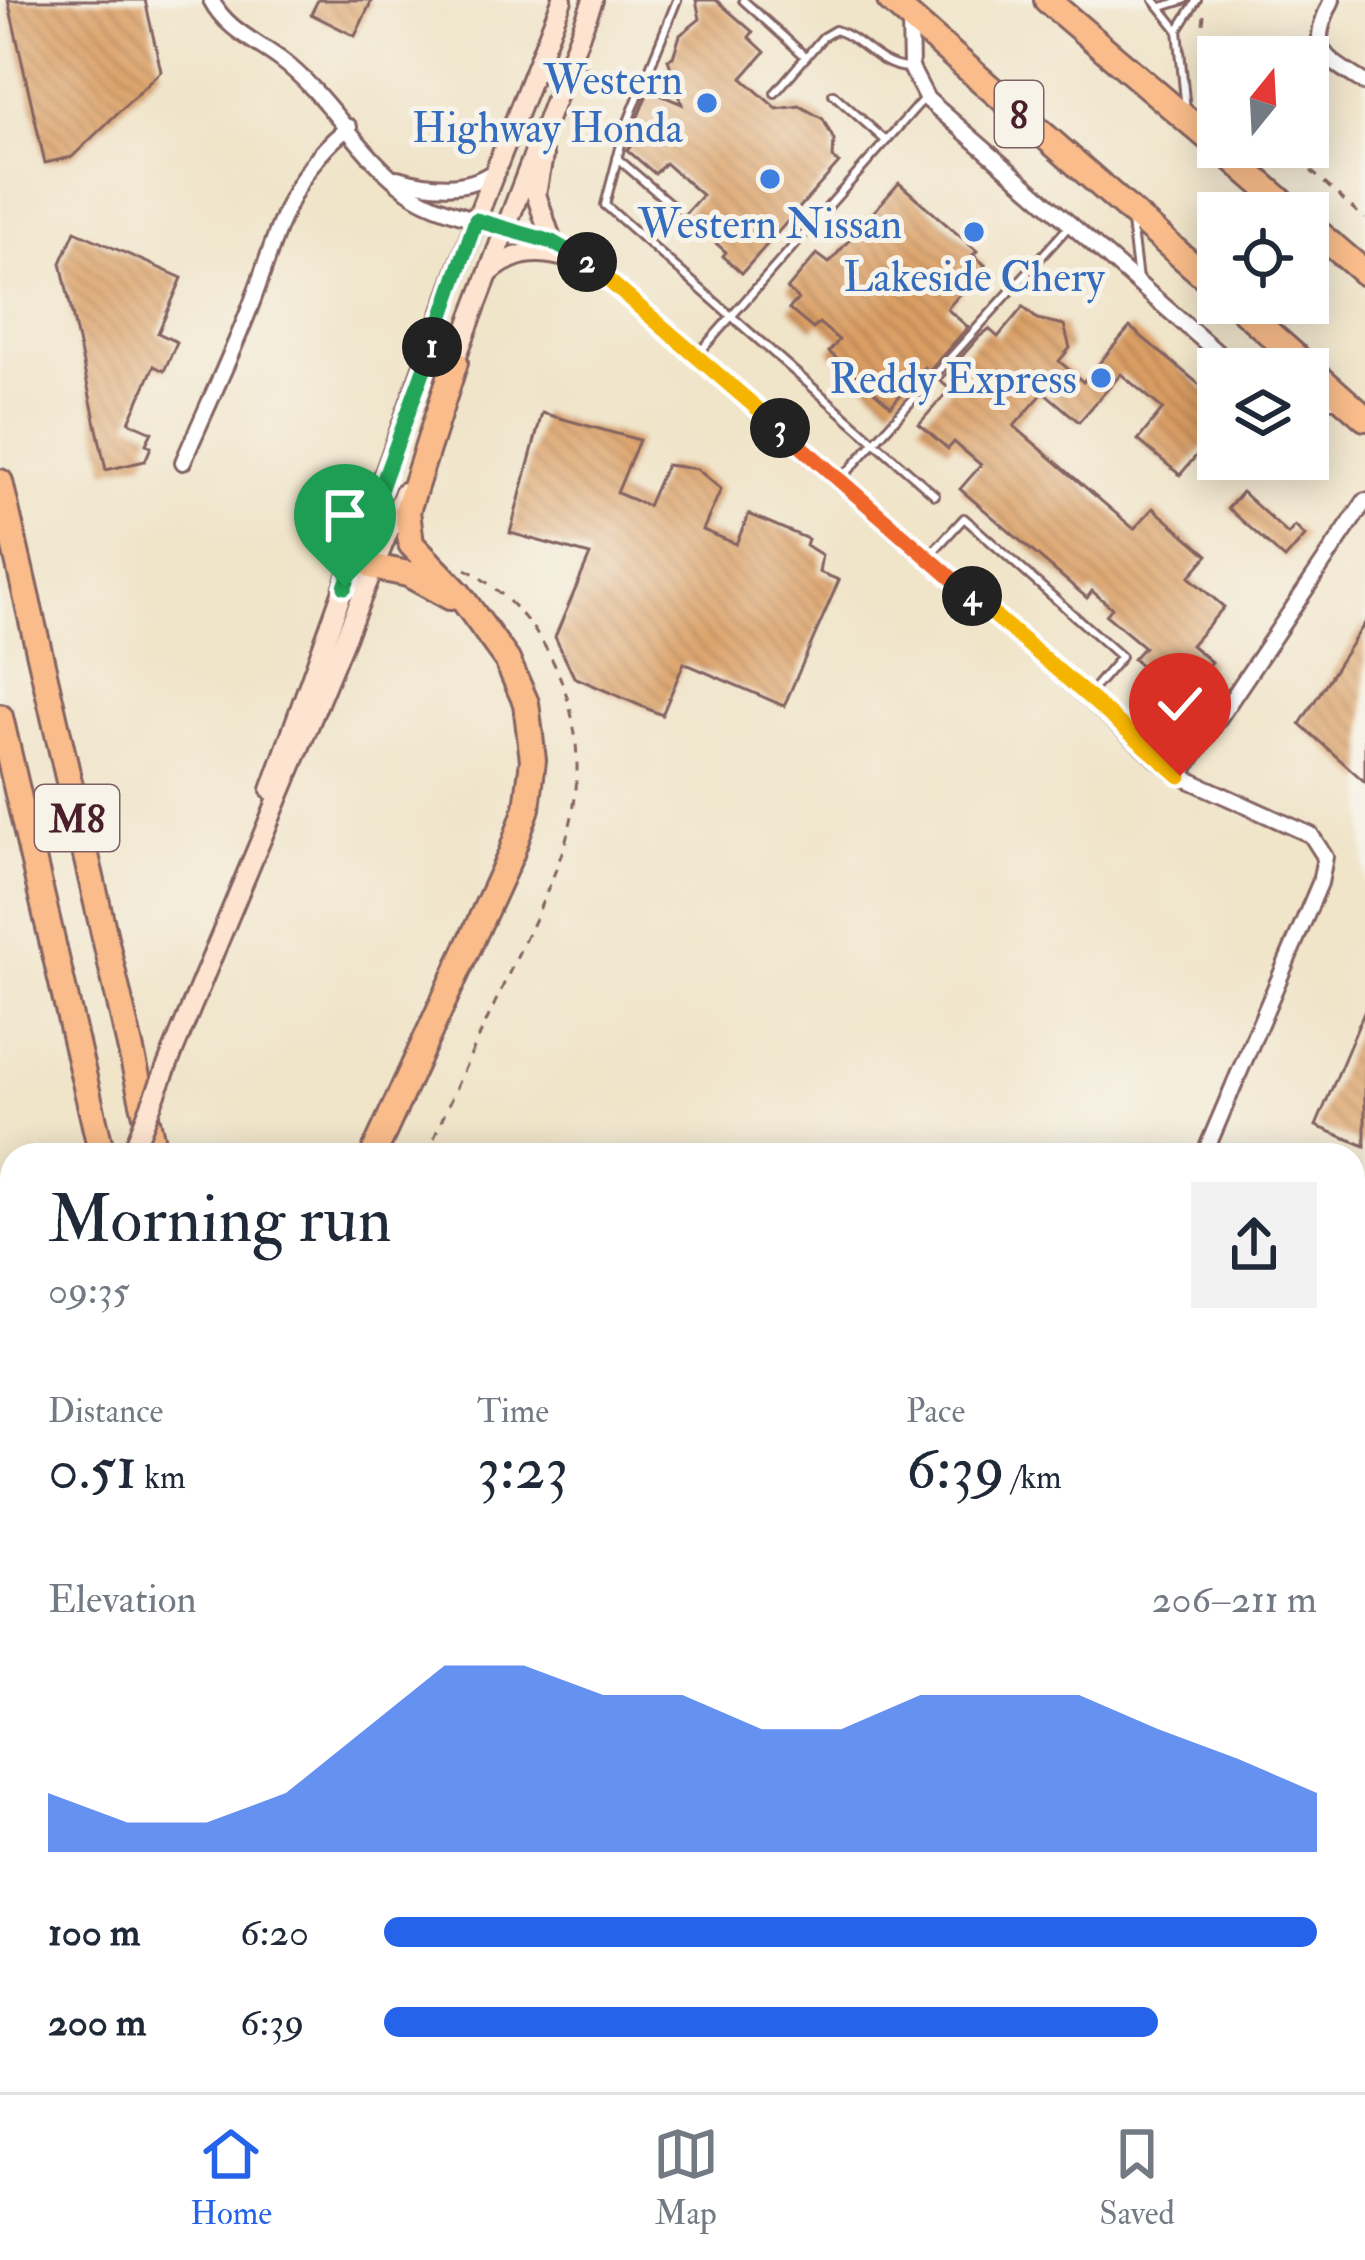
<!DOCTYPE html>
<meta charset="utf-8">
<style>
body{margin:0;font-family:"IM FELL Double Pica",serif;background:#f2f2f3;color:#1f2937;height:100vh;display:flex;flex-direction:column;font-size:45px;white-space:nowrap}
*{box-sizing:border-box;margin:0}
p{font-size:39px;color:#747a83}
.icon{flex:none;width:66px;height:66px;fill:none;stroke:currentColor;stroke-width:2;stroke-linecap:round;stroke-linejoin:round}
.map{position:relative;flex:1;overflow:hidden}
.drawer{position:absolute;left:0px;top:1143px;width:1365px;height:951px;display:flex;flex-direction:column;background:#fff;border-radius:36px 36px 0 0;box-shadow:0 6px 30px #0003}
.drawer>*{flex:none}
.needle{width:78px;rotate:18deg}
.fabs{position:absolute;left:1197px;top:36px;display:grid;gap:24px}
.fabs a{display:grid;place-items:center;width:132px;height:132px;border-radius:0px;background:#fff;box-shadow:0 6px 30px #0003;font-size:60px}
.pin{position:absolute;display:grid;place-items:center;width:102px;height:102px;color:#fff;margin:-123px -51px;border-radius:50% 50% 50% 0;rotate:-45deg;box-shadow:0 0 12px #0007}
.pin .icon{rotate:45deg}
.km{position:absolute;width:60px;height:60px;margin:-30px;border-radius:50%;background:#222;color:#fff;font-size:33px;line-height:60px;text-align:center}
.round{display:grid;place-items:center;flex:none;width:126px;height:126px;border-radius:0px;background:#f2f2f3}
.overview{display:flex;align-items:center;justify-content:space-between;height:204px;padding:0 48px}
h1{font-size:66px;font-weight:600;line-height:90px}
.stats{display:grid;grid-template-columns:repeat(3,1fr);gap:18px;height:204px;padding:12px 48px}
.stats div{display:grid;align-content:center}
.stats b{font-size:60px;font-weight:600}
.stats small{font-size:33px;font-weight:400}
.stats p{font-size:33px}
.chart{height:336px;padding:24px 48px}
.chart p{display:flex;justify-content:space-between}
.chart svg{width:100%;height:216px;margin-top:12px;fill:#2563eb;opacity:.7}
ul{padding:0 48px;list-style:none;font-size:39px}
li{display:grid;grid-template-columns:192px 144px 1fr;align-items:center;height:90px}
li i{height:30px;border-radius:15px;background:#2563eb}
.tab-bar{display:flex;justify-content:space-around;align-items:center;height:168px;border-top:3px solid #e0e1e3;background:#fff;font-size:33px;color:#747a83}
.tab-bar a{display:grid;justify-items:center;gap:6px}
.tab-bar .on{color:#2563eb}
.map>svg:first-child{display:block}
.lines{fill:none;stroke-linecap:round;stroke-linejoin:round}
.stream{stroke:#63c7e1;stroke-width:4.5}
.building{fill:url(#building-back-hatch)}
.lane-casing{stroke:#846462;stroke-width:12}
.street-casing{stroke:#846462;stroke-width:20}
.secondary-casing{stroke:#846462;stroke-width:24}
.highway-casing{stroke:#846462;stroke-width:30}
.path{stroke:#846462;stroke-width:3;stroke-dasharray:9 9;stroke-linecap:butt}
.lane{stroke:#fff;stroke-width:6}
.street{stroke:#fff;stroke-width:14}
.secondary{stroke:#fde4d0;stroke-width:18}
.highway{stroke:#f9bc8a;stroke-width:24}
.secondary-bridge-casing{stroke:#846462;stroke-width:24;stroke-linecap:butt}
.secondary-bridge{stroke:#fde4d0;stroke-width:18}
.split-1-casing{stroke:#fff;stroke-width:24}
.split-2-casing{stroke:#fff;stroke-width:24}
.split-3-casing{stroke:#fff;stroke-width:24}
.split-4-casing{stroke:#fff;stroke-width:24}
.split-5-casing{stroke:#fff;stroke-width:24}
.split-1{stroke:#22a559;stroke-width:15}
.split-2{stroke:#22a559;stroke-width:15}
.split-3{stroke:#f5b400;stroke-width:15}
.split-4{stroke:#f0652b;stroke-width:15}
.split-5{stroke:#f5b400;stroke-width:15}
.shop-dot{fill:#3f7fe0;stroke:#f7f3e8;stroke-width:4.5}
.labels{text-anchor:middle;stroke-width:10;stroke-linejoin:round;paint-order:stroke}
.shield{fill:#f7f3e8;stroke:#7e5f64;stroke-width:3}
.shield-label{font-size:39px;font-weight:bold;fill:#4a1f2b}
.shop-label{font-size:42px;fill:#366cbe;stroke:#f7f3e8;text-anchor:end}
</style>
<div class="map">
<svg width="1365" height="2092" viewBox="0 0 1365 2092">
<defs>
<pattern id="building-back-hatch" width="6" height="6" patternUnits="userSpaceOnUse" patternTransform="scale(3)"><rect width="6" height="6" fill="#db9f64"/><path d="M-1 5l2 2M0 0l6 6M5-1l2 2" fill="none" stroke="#b48153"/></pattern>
</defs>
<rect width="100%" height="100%" fill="#f7f3e8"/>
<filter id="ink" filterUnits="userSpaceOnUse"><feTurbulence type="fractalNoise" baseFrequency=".00833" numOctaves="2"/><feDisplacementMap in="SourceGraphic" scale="24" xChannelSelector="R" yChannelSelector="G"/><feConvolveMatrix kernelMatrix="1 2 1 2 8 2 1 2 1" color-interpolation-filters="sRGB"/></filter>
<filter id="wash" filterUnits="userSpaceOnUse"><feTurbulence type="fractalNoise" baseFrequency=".004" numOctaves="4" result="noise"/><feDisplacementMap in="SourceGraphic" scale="48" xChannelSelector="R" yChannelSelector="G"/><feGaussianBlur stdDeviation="2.7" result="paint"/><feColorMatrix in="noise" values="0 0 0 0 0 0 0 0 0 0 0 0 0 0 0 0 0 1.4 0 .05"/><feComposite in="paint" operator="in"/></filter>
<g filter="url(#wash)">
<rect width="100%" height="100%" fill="#f0e4c9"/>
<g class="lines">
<!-- stream -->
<polyline class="stream" points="507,2082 511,2092"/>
</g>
<g id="blocks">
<!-- building -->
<g class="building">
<polygon points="8,0 145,0 161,71 72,157 45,163"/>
<polygon points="318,0 372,0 355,36 311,14"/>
<polygon points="696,0 716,0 753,32 749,37 765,52 742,78 777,109 800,106 823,119 834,140 833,158 839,163 742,273 723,256 726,252 684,215 702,195 665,163 655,174 627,150 636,138 632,131 649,90 682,104 668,59 673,57 680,35 700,19"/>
<polygon points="899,183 977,251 973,255 985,265 947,309 968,327 929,371 924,367 891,406 829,352 839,340 819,323 813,329 789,309 798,299 787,289 817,254 829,263"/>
<polygon points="75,231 182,278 158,333 177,342 164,371 154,366 129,422 152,432 146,444 151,447 145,461 106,470 61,263"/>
<polygon points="1023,307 1037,319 1064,325 1070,348 1059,361 1083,382 1130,327 1218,400 1218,430 1180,475 1138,440 1163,409 1121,374 1079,422 1044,392 1014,426 1134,529 1153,508 1208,555 1189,577 1224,607 1191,645 1211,662 1179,698 1133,659 1144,647 1106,615 1112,608 1092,591 1087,598 960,489 981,465 954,442 948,449 919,424 950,389 940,381 979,337 989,329 998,337"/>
<polygon points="542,413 639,440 617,493 648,506 666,465 697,469 721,489 703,530 736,544 749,514 808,539 806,545 822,555 819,572 839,580 784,706 684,663 662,715 574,677 555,637 590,555 510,533"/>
<polygon points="1242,492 1288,534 1295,526 1305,536 1285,559 1228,508"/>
<polygon points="1365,623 1365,782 1300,724"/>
<polygon points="1365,1010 1365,1146 1316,1126"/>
</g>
</g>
</g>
<g filter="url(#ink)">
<use href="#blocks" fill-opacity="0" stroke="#846462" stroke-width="3"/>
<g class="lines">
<defs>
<g id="lane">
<polyline points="677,0 625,129 605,205 935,495"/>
<polyline points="743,0 806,57"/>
<polyline points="1154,0 1178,30 1186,110"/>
<polyline points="1162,7 1184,0"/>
<polyline points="1178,30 1197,0"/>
<polyline points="1308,62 1323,54"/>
<polyline points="572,70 584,71 642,93"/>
<path d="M775,93l48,-56 12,-7c27,8 42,36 72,38"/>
<polyline points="833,94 886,141"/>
<polyline points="617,158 675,208"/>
<polyline points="1131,222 1138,280"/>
<polyline points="699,353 925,97"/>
<polyline points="842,478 1070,225"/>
<polyline points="930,555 964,518 1121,657 1088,695"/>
</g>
<g id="street">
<path d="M211,0c16,30 43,40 69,59 50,37 78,96 128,132 20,15 45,21 68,29"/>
<path d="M1332,0c-25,51 -10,56 33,83"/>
<polyline points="910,21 911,68 927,99 1236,369"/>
<path d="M397,178c32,9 69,14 97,-7"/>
<polyline points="504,228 552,242 595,267 1157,759 1180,776 1311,835 1325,857 1320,883 1204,1155"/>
<polyline points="1308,399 1340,400"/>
<path d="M183,462c22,-51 46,-101 66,-152 27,-69 38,-136 100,-183"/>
<polyline points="1180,776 1365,501"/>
<polyline points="1353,1522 1365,1527"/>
<polyline points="1353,1944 1365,1949"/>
<polyline points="981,2092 985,2082"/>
</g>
<g id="secondary">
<polyline points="543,156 536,194 552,242"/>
<path d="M489,273c34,-31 67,-20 106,-6"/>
<polyline points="451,371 593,0"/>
<polyline points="271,790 476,220 562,0"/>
<path d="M161,1081c80,-197 165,-392 243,-589"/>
<polyline points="0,1483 12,1453"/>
</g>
<g id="highway">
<polyline points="890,0 1218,288"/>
<polyline points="1047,0 1218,146"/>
<polyline points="1219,147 1295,213"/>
<polyline points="1308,224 1365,273"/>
<polyline points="1235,303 1365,418"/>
<polyline points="0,482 155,1155"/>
<polyline points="374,567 408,574 450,597"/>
<polyline points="0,717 102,1155"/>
<polyline points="373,1155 511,854 527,808 533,760 526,703 507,660 459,594 411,544 407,511 455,362"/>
<polyline points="0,1768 12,1775"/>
<polyline points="255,2082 260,2092"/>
<polyline points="316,2082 319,2092"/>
<polyline points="370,2082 372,2092"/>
</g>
</defs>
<!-- lane casing -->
<use href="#lane" class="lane-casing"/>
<!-- street casing -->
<use href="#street" class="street-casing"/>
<!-- secondary casing -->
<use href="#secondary" class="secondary-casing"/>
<!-- highway casing -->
<use href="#highway" class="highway-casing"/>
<!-- path -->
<g class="path">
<polyline points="1204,15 1198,70 1218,88"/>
<polyline points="1284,147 1365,219"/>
<path d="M427,1155c23,-56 49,-112 75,-167 24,-52 52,-103 67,-159 26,-101 -12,-208 -103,-260"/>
<polyline points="0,1515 7,1498"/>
<polyline points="432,2082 434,2092"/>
</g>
<!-- lane -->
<use href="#lane" class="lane"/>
<!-- street -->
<use href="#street" class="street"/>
<!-- secondary -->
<use href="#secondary" class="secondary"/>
<!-- highway -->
<use href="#highway" class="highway"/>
<defs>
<polyline id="secondary-bridge" points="131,1155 161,1081"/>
</defs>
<!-- secondary-bridge casing -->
<use href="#secondary-bridge" class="secondary-bridge-casing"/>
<!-- secondary-bridge -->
<use href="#secondary-bridge" class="secondary-bridge"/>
</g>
</g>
<g class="lines" filter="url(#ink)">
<defs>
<polyline id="split-1" points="345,587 432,347"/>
<polyline id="split-2" points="432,347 476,220 552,242 587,262"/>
<polyline id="split-3" points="587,262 780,428"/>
<polyline id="split-4" points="780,428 972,596"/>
<polyline id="split-5" points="972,596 1180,776"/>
</defs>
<!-- split-1 casing -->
<use href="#split-1" class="split-1-casing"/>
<!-- split-2 casing -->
<use href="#split-2" class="split-2-casing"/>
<!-- split-3 casing -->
<use href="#split-3" class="split-3-casing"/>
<!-- split-4 casing -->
<use href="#split-4" class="split-4-casing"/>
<!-- split-5 casing -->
<use href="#split-5" class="split-5-casing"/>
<!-- split-1 -->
<use href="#split-1" class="split-1"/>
<!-- split-2 -->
<use href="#split-2" class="split-2"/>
<!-- split-3 -->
<use href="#split-3" class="split-3"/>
<!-- split-4 -->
<use href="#split-4" class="split-4"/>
<!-- split-5 -->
<use href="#split-5" class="split-5"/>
</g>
<!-- markers -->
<g class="shop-dot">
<circle cx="707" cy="103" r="12"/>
<circle cx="770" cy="179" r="12"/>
<circle cx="974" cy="232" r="12"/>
<circle cx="1101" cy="378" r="12"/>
</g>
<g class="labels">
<!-- shield labels -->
<g class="shield">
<rect x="995" y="81" width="48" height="66" rx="9"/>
<rect x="35" y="785" width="84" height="66" rx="9"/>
</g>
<g class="shield-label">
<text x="1019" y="128">8</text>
<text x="77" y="832">M8</text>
</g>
<!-- shop labels -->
<g class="shop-label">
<text x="683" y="94">Western<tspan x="683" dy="48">Highway Honda</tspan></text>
<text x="770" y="238" text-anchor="middle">Western Nissan</text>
<text x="974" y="291" text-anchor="middle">Lakeside Chery</text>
<text x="1077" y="393">Reddy Express</text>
</g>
</g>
</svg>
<div class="fabs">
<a><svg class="needle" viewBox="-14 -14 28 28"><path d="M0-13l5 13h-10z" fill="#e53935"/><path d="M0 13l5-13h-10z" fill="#747a83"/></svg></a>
<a><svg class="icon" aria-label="locate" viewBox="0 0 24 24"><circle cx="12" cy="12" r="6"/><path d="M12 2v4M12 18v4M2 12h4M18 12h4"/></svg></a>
<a><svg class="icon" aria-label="layers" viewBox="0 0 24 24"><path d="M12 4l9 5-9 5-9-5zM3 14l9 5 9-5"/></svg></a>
</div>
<div class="pin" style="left:345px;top:587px;background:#1e9e55"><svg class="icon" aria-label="arrive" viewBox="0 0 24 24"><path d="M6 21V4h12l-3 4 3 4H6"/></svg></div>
<div class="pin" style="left:1180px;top:776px;background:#d93025"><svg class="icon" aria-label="check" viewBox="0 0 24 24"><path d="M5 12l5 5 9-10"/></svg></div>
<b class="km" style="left:432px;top:347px">1</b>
<b class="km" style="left:587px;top:262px">2</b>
<b class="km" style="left:780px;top:428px">3</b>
<b class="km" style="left:972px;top:596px">4</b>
<section class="drawer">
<div class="overview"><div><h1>Morning run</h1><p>09:35</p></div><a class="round"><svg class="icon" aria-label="share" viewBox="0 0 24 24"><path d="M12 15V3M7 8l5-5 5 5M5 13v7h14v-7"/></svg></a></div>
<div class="stats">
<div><p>Distance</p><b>0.51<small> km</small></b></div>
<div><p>Time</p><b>3:23</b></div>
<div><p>Pace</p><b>6:39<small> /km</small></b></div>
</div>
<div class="chart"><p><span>Elevation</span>206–211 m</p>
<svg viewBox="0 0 160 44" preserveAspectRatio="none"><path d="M0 44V32L10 38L20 38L30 32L40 19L50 6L60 6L70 12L80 12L90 19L100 19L110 12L120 12L130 12L140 19L150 25L160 32V44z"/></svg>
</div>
<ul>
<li><b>100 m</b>6:20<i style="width:100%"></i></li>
<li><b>200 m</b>6:39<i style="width:83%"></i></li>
</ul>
</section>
</div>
<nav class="tab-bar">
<a class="on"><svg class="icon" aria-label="home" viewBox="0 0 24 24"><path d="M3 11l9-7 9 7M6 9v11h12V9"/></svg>Home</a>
<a><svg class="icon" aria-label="map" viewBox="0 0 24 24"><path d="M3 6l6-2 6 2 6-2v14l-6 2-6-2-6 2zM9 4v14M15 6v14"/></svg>Map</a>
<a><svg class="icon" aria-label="saved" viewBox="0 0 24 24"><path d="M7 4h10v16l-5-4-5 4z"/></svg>Saved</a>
</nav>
